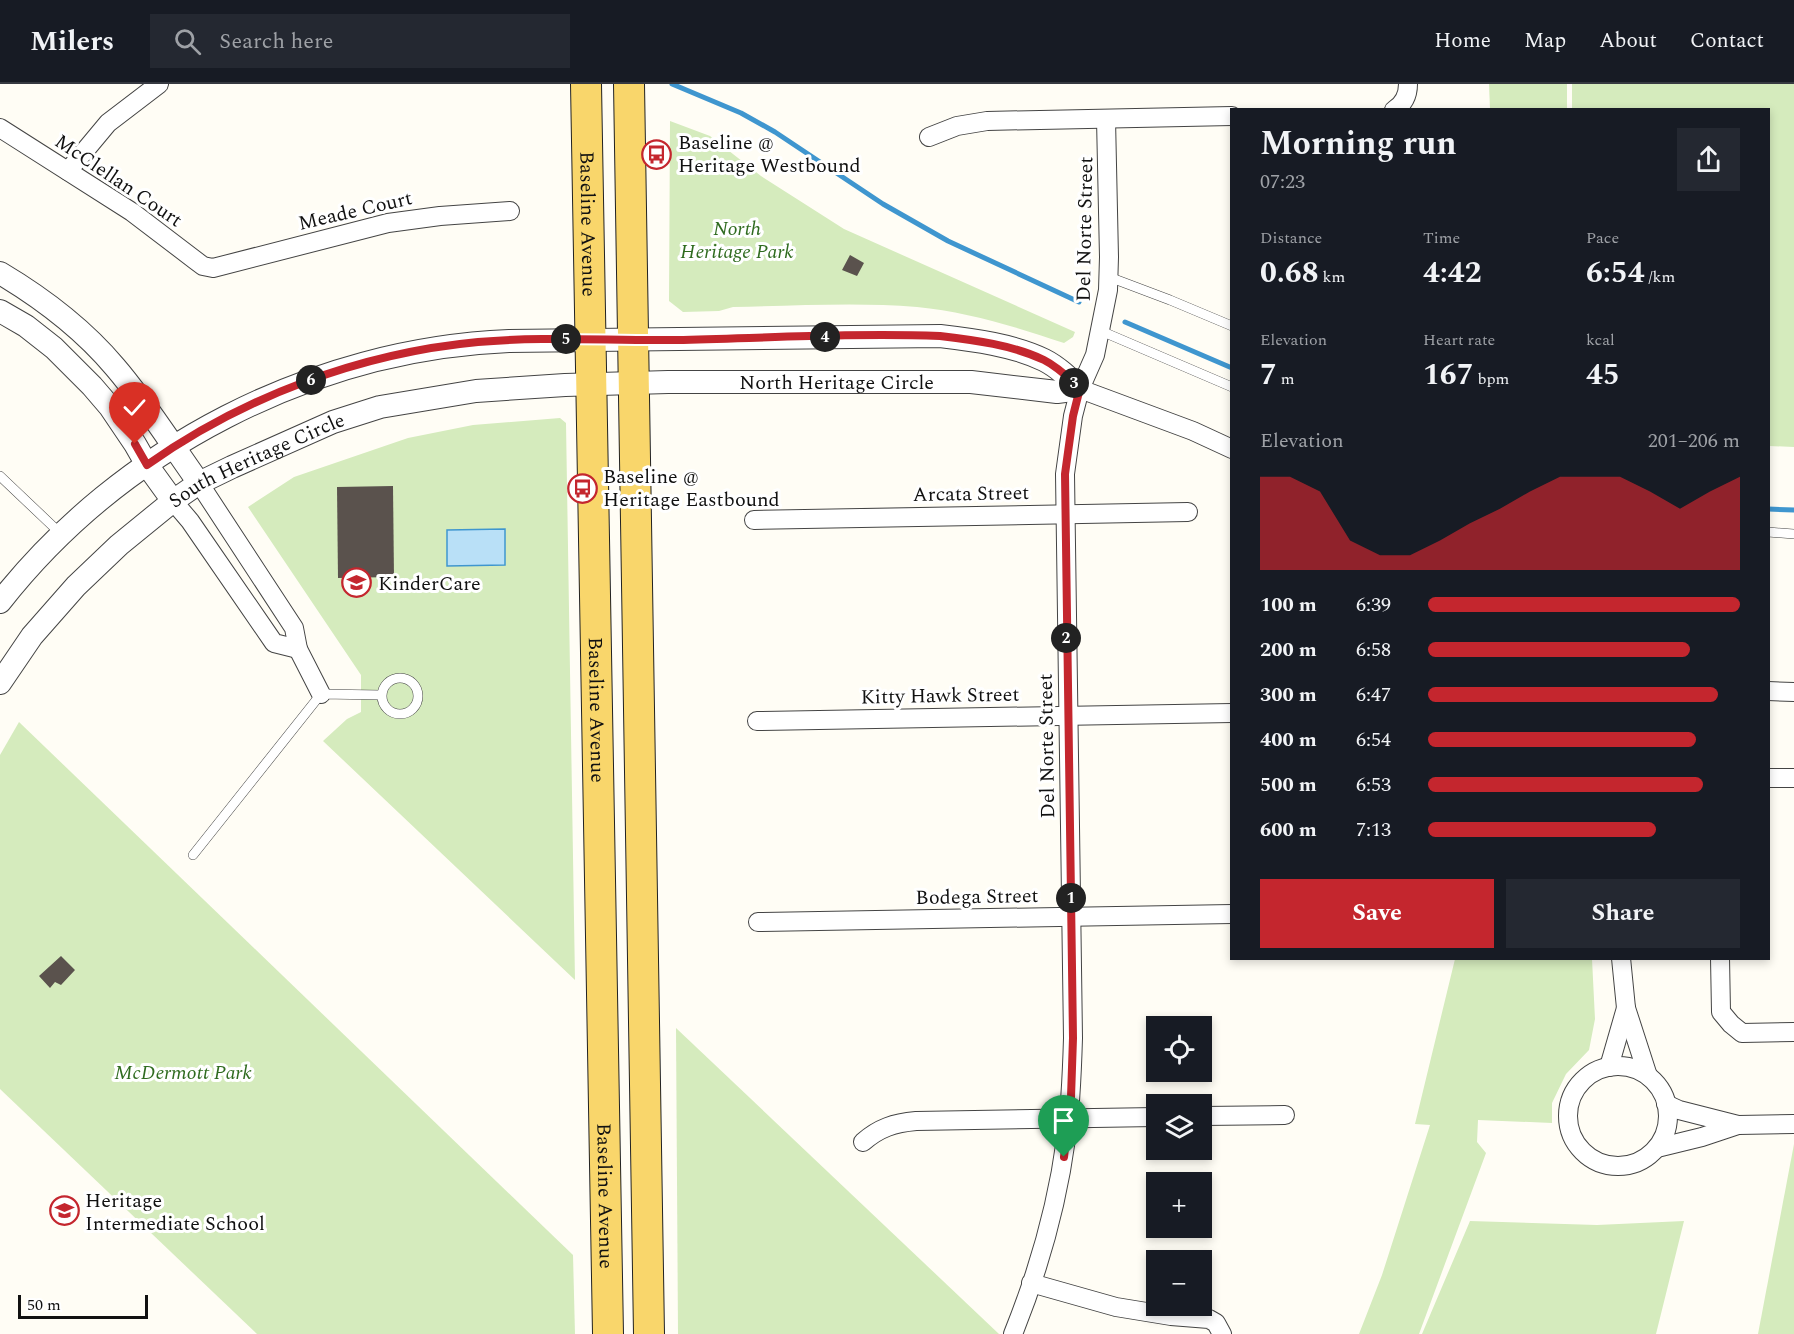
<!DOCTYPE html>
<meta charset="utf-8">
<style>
body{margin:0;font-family:Spectral,serif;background:#242831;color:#f1f3f6;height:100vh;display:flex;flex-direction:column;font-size:22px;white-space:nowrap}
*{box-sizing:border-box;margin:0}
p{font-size:20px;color:#9ea1a6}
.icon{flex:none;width:33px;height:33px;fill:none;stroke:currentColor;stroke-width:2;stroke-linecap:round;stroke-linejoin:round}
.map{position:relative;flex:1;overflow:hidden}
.side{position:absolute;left:1230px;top:24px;width:540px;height:852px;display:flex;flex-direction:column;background:#171b24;border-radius:0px;box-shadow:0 3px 9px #0003}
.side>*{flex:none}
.fabs{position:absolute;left:1146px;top:932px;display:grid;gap:12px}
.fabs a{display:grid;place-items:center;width:66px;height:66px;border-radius:0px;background:#171b24;box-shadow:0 3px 9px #0003;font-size:30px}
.scale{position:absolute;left:18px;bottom:15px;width:130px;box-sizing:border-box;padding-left:6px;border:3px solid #111;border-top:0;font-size:16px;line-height:21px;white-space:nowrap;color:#111;-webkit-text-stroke:4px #fff;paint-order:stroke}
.pin{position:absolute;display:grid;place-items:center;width:51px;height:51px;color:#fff;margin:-62px -26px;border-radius:50% 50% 50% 0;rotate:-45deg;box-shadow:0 0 6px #0007}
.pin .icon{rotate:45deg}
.km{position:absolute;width:30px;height:30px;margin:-15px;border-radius:50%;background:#222;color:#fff;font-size:16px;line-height:30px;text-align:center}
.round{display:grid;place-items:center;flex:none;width:63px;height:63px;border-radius:0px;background:#242831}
.headline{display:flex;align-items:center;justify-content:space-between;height:102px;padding:0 30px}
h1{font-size:33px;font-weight:700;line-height:45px}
.stats{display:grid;grid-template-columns:repeat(3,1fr);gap:9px;height:102px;padding:6px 30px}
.stats div{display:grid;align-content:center}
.stats b{font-size:30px;font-weight:700}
.stats small{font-size:16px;font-weight:400}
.stats p{font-size:16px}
.chart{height:168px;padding:12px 30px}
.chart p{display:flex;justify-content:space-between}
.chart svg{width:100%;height:108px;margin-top:6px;fill:#c4262e;opacity:.7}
.button{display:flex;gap:12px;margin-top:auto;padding:12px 30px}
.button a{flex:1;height:69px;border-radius:0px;background:#c4262e;color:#fff;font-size:24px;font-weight:700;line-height:69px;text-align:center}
.button a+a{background:#242831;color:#f1f3f6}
ul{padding:0 30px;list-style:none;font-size:20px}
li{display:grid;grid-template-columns:96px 72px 1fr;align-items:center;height:45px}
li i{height:15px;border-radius:8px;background:#c4262e}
header{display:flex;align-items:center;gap:36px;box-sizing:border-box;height:84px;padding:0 30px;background:#171b24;border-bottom:2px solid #363941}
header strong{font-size:28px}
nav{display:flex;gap:33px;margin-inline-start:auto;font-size:21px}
.search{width:420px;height:54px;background:#242831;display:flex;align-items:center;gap:15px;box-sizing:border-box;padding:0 21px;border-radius:0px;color:#9ea1a6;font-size:22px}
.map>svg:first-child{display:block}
.green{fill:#d5ebbd}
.water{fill:#b9e0f7;stroke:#3f96cf;stroke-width:1.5}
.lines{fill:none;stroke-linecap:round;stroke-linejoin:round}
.stream{stroke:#3f96cf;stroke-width:5}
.building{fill:#5a524d}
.service-casing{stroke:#444;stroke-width:10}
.minor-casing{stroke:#444;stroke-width:20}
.tertiary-casing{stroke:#444;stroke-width:24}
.primary-casing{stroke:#222;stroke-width:32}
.service{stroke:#fff;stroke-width:9}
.minor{stroke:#fff;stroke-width:18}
.tertiary{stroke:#fff;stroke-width:22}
.primary{stroke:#f9d66b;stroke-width:30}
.route-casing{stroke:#fff;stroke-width:12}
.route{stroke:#c4262e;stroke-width:8}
.labels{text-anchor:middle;stroke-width:6;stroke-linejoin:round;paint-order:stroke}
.poi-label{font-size:20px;fill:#111;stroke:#fff;text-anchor:start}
.street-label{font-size:20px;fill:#111;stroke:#fff}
.park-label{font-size:20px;font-style:italic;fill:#2f6b1f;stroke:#fff}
</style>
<header>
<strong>Milers</strong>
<div class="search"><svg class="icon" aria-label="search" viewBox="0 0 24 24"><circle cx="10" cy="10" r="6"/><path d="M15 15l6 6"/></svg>Search here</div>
<nav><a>Home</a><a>Map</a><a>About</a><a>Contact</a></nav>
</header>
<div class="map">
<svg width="1794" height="1250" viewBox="0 0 1794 1250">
<rect width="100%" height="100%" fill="#fffdf5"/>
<!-- green -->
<g class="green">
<polygon points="1489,0 1567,0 1567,25 1490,25"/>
<polygon points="1572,0 1794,0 1794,363 1769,362 1768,26 1572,25"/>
<path d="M670,37l40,15 51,40 83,53 231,103 -2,5 -9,6c-47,-16 -97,-31 -147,-36 -61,-5 -123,-1 -184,0l-14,4 -36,1 -14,-11z"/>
<polygon points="560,334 566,339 575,896 323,657 347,635 361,628 361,591 248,423 294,393 408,354 473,341"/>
<polygon points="19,638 573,1171 575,1250 257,1250 0,1005 0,671"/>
<polygon points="1455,875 1592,875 1595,935 1589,966 1566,990 1552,1019 1552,1039 1478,1036 1477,1058 1486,1069 1419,1250 1359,1250 1382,1191 1430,1041 1415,1040"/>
<polygon points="676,944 999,1250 678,1250"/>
<polygon points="1794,1060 1794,1250 1758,1250"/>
<polygon points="1470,1137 1597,1141 1684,1137 1656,1250 1422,1250"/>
</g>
<!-- water -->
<polygon class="water" points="505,445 505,481 447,482 447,446"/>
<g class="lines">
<!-- stream -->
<g class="stream">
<polyline points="672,0 741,29 775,48 883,120 948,157 1079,218"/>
<polyline points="1125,238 1232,284"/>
<polyline points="1768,425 1794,426"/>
</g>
</g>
<!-- building -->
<g class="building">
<polygon points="850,171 864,179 857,192 842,186"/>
<polygon points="393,402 394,493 338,494 337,403"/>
<polygon points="61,872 75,886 61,901 55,898 50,904 39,892"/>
</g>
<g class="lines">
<defs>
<g id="service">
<polyline points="1109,193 1170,216 1232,242"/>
<polyline points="1101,247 1232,303"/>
<polyline points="0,392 61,450"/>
<polyline points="1768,448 1794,450"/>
<circle cx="400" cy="612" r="18"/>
<polyline points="193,771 321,610 381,611"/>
</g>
<g id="minor">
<path d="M1394,26c10,-6 14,-15 14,-26"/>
<polyline points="0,44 132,128 195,176 203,182 213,184 388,139 440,132 510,127"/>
<polyline points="929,53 957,42 987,37 1232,32"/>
<polyline points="68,87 108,39 159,0"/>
<polyline points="1080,305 1193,347 1232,365"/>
<polyline points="199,399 294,544 298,565 321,610"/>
<polyline points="173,417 190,437 274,559 298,565"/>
<polyline points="754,436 1188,428"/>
<polyline points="1768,607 1794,608"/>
<polyline points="757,637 1232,629"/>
<polyline points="1768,694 1794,694"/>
<polyline points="758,838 1232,830"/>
<polyline points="1621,874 1626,924 1648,992"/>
<polyline points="1720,874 1721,928 1731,940 1742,949 1794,948"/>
<circle cx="1618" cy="1032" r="50"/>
<polyline points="1609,983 1626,924"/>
<polyline points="1666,1020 1679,1026 1738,1041 1794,1040"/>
<polyline points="1202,1032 1285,1031"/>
<path d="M863,1058c16,-14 31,-19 53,-21l240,-4"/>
<polyline points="1657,1064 1702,1053 1738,1041"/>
<polyline points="1031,1199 1116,1223 1171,1232 1209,1235 1216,1239 1222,1250"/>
<path d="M1013,1250c25,-62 44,-128 53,-195 5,-33 6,-67 7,-101l-8,-564 8,-58 7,-27 15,-34 13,-65 1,-33 -3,-138"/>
</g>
<g id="tertiary">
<path d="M0,189c42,25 83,56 115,94 31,36 56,77 84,116"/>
<polyline points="0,227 26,242 54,264 92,302 110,323 135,360 147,381 173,417"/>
<path d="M0,518c121,-154 313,-253 509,-261l431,-5c34,4 73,9 104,24 14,7 25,18 36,29"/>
<path id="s1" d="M0,599l32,-47 44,-50 43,-41 54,-44 26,-18 33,-16 101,-45 47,-15 96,-16 89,-6 103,-3h303l86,10 23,-3"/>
</g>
<g id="primary">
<path id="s2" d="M586,0l22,1250"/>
<polyline points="629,0 649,1250"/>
</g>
</defs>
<!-- service casing -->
<use href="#service" class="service-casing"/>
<!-- minor casing -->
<use href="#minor" class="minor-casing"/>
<!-- tertiary casing -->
<use href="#tertiary" class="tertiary-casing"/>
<!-- primary casing -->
<use href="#primary" class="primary-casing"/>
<!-- service -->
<use href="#service" class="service"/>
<!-- minor -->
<use href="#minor" class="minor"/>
<!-- tertiary -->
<use href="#tertiary" class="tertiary"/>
<!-- primary -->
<use href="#primary" class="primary"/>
</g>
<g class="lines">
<defs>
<path id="route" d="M135,360l12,21c96,-68 213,-112 331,-123 66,-6 133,-1 199,-2 88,-2 176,-7 263,-4 34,4 73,9 104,24 14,7 25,18 36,28l-7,28 -8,58 8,564 -2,59 -7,60"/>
</defs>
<!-- route casing -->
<use href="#route" class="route-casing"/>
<!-- route -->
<use href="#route" class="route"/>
</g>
<!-- icons -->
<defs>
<symbol id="bus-ring" viewBox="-11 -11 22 22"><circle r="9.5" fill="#fff" stroke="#c4262e" stroke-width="1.5"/><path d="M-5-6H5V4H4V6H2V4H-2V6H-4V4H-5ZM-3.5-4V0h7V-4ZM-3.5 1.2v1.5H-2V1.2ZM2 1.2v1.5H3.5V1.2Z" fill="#c4262e"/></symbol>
<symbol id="school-ring" viewBox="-11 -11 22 22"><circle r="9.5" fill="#fff" stroke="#c4262e" stroke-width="1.5"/><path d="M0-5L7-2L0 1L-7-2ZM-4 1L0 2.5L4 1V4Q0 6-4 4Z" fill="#c4262e"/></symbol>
</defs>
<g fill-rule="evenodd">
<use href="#bus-ring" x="640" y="54" width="33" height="33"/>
<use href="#bus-ring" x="566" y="388" width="33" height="33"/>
<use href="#school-ring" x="340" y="482" width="33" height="33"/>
<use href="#school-ring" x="48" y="1110" width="33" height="33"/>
</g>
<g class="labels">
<!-- poi labels -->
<g class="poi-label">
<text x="678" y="65">Baseline @<tspan x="678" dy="23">Heritage Westbound</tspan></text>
<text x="603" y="399">Baseline @<tspan x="603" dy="23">Heritage Eastbound</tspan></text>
<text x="378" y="506">KinderCare</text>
<text x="85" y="1123">Heritage<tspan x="85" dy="23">Intermediate School</tspan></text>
</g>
<!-- street labels -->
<g class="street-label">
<text transform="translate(119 96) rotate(34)" y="7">McClellan Court</text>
<text transform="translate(355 126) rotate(-13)" y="7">Meade Court</text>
<text dy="7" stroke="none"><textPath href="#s2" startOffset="140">Baseline Avenue</textPath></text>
<text transform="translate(1084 145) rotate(-89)" y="7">Del Norte Street</text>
<text dy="7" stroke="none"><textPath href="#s1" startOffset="939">North Heritage Circle</textPath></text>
<text dy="7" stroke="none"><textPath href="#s1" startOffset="346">South Heritage Circle</textPath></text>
<text transform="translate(971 409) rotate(-1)" y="7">Arcata Street</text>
<text transform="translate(940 611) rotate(-1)" y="7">Kitty Hawk Street</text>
<text dy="7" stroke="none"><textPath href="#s2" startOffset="626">Baseline Avenue</textPath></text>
<text transform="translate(1046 662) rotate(-91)" y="7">Del Norte Street</text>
<text transform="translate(977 812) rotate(-1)" y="7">Bodega Street</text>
<text dy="7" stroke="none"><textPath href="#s2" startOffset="1112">Baseline Avenue</textPath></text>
</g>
<!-- park labels -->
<g class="park-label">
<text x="737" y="151">North<tspan x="737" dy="23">Heritage Park</tspan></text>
<text x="183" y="995">McDermott Park</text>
</g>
</g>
</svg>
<div class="fabs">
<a><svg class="icon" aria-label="locate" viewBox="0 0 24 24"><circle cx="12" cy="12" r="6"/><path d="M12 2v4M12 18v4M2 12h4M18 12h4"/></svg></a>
<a><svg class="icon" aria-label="layers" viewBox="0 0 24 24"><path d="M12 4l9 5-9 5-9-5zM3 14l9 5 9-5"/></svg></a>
<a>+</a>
<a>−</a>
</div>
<div class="scale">50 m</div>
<div class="pin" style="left:1064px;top:1073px;background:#1e9e55"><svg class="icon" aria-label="arrive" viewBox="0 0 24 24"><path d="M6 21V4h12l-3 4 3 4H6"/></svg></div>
<div class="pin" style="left:135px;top:360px;background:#d93025"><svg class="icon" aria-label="check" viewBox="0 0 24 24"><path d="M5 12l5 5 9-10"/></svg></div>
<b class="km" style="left:1071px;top:814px">1</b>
<b class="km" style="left:1066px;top:554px">2</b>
<b class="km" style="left:1074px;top:299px">3</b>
<b class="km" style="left:825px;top:253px">4</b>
<b class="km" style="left:566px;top:255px">5</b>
<b class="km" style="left:311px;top:296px">6</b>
<section class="side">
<div class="headline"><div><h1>Morning run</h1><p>07:23</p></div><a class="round"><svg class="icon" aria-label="share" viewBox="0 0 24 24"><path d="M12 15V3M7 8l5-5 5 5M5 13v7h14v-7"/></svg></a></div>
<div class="stats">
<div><p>Distance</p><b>0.68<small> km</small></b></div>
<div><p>Time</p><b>4:42</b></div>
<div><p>Pace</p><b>6:54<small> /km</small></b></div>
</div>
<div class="stats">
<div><p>Elevation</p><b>7<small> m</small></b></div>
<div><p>Heart rate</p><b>167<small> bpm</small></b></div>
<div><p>kcal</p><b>45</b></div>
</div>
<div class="chart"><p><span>Elevation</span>201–206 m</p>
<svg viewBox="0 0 160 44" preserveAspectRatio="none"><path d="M0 44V6L10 6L20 12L30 32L40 38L50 38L60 32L70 25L80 19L90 12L100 6L110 6L120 6L130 12L140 19L150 12L160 6V44z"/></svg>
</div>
<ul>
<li><b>100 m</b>6:39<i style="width:100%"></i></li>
<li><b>200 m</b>6:58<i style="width:84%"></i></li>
<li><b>300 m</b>6:47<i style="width:93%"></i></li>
<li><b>400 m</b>6:54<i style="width:86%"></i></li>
<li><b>500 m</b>6:53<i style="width:88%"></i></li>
<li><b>600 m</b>7:13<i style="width:73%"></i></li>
</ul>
<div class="button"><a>Save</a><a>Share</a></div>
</section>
</div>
